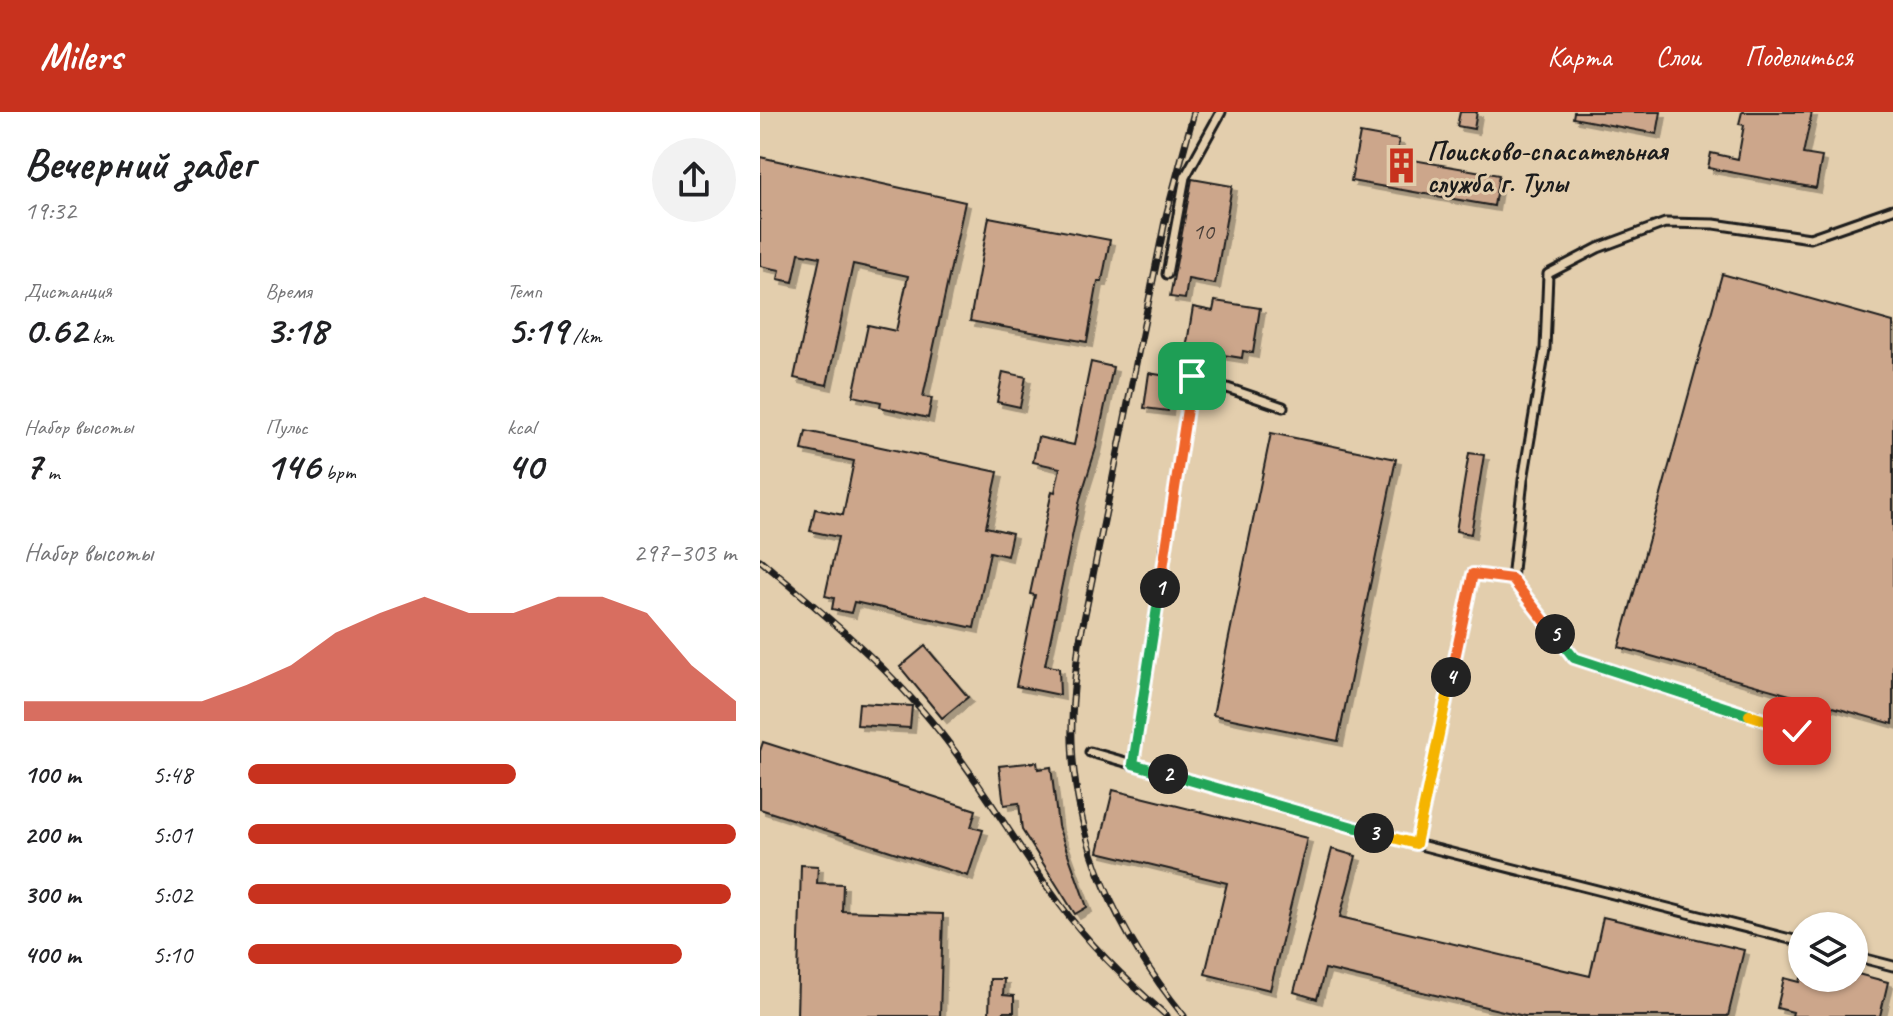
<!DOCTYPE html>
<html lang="ru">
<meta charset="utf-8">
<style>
body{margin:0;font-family:Caveat,sans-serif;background:#f2f2f2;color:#202124;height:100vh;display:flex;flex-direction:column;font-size:30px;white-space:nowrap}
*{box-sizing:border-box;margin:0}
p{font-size:26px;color:#757577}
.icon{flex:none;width:44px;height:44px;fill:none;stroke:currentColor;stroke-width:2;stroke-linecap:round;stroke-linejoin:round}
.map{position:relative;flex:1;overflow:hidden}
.panel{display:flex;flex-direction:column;background:#fff;width:760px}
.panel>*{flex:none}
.buttons{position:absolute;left:1028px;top:800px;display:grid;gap:16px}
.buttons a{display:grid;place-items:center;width:80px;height:80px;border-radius:50%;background:#fff;box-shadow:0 2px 6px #0004;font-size:40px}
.pin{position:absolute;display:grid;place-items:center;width:68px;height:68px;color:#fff;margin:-34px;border-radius:16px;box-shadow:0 4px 12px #0006}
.km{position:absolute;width:40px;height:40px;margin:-20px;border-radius:50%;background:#222;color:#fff;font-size:22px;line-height:40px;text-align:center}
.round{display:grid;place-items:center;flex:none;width:84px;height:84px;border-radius:42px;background:#f2f2f2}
.summary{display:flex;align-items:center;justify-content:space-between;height:136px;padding:0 24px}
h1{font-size:44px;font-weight:700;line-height:60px}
.metrics{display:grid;grid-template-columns:repeat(3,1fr);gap:12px;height:136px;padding:8px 24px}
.metrics div{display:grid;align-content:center}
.metrics b{font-size:40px;font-weight:700}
.metrics small{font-size:22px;font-weight:400}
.metrics p{font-size:22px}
.chart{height:224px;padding:16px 24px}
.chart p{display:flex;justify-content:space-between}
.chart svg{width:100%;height:144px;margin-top:8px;fill:#c8321e;opacity:.7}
ul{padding:0 24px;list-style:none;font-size:26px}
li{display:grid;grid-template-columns:128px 96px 1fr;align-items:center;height:60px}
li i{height:20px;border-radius:10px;background:#c8321e}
header{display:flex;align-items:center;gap:48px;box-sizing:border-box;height:112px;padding:0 40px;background:#c8321e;color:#fff}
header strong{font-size:38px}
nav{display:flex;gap:44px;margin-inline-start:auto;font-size:28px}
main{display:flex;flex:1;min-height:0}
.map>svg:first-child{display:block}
.building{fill:#cca68b;stroke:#1c1c1c;stroke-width:2;filter:url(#shadow)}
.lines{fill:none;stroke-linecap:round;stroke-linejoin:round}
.lane-casing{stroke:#1c1c1c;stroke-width:13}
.lane{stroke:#e3cead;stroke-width:7}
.rail-casing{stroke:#1c1c1c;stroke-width:7}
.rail{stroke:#e3cead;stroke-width:4;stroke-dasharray:12;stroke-linecap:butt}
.split-1-casing{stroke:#fff;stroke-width:16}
.split-2-casing{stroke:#fff;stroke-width:16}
.split-3-casing{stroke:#fff;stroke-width:16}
.split-4-casing{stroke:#fff;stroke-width:16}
.split-5-casing{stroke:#fff;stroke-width:16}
.split-6-casing{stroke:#fff;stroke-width:16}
.split-7-casing{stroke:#fff;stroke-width:16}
.split-1{stroke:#f0652b;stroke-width:10}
.split-2{stroke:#22a559;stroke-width:10}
.split-3{stroke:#22a559;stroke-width:10}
.split-4{stroke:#f5b400;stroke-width:10}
.split-5{stroke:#f0652b;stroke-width:10}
.split-6{stroke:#22a559;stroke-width:10}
.split-7{stroke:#f5b400;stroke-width:10}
.labels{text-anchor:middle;stroke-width:6;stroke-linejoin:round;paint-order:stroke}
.number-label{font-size:24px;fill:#483e38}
.poi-label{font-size:28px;font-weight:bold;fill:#1c1c1c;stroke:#e3cead;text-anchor:start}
</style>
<header>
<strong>Milers</strong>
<nav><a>Карта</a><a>Слои</a><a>Поделиться</a></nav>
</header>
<main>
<section class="panel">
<div class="summary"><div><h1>Вечерний забег</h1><p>19:32</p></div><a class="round"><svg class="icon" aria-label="share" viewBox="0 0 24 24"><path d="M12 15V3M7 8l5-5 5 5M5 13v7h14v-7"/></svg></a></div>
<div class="metrics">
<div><p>Дистанция</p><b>0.62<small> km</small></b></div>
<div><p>Время</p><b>3:18</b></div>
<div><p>Темп</p><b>5:19<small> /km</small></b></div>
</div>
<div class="metrics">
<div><p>Набор высоты</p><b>7<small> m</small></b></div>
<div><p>Пульс</p><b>146<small> bpm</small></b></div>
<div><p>kcal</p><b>40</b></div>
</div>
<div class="chart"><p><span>Набор высоты</span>297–303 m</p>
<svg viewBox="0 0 160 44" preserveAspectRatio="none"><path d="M0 44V38L10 38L20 38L30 38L40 38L50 33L60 27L70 17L80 11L90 6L100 11L110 11L120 6L130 6L140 11L150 27L160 38V44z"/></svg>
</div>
<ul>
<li><b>100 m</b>5:48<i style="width:55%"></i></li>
<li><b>200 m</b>5:01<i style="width:100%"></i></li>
<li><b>300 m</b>5:02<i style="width:99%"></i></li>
<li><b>400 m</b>5:10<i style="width:89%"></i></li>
</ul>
</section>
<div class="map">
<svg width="1133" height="904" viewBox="0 0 1133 904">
<defs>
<filter id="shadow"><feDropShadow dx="5" dy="5" stdDeviation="0" flood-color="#0004"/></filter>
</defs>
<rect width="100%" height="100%" fill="#e3cead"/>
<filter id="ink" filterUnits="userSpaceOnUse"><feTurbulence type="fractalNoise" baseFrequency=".0125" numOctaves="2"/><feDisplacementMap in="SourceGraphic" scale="16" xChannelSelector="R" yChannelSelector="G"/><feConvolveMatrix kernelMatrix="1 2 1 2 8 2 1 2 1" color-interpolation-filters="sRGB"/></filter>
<g filter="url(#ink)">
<!-- building -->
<g class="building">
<polygon points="700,0 717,0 714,17 697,14"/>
<polygon points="814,0 901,0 897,22 813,6"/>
<polygon points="982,0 1052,0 1043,42 1062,45 1056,76 948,56 951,41 978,47 984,13 979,12"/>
<polygon points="600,21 639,28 636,45 739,63 734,94 591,69"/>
<polygon points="0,45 205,90 163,285 172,286 168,306 120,295 121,290 93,284 108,213 136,219 148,164 93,152 67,273 34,266 60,145 39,141 33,170 18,167 20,158 0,154"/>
<polygon points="432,67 472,74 455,172 428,167 425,187 410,185"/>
<polygon points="229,105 350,128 342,169 338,169 327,230 210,209"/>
<polygon points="962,162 1133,210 1133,612 859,535"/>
<polygon points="455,189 500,196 493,241 483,239 482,246 426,237 433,195 453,199"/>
<polygon points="331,250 353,255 336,336 320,387 285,553 299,556 300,583 256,574 275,483 270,482 292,379 295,380 300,356 273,350 278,325 314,333"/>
<polygon points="243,260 266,265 260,295 237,290"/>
<polygon points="389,261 412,265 408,299 384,296"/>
<polygon points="46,319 238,360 226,415 252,421 247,444 230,440 214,516 94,490 91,501 72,497 74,486 65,484 78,425 50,419 55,397 83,403 94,349 42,338"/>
<polygon points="511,321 636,347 578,629 453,603"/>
<polygon points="709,341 724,343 711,422 696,419"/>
<polygon points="165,534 208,585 182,606 140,555"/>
<polygon points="99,591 152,594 150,616 97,613"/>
<polygon points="3,630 216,698 211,715 223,718 208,764 0,697 0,639"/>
<polygon points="277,650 278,657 291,655 298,714 327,795 315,802 262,718 259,691 244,693 239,654"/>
<polygon points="353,678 547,726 510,878 445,862 467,771 338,740"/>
<polygon points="572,737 596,744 580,805 830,864 843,805 984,838 968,904 764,904 565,857 557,887 534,880"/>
<polygon points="41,753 58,754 57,771 83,772 82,799 183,802 180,904 37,904"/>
<polygon points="1094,861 1128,870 1120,904 1032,904 1033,900 1017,896 1024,866 1040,870 1041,866 1094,866"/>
<polygon points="230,867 244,867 243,883 254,884 254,900 243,900 243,904 229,904"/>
</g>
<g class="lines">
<defs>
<g id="lane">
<polyline points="407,162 425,65 461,0"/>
<polyline points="752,467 814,546 1037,619"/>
<polyline points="330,640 656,732"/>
<polyline points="373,652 432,264 523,295"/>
<polyline points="1042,830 656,732 713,462 752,467 763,368 785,237 788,162 838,136 905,111 954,112 1050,126 1133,97"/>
<polyline points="1094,844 1133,854"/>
</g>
</defs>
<!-- lane casing -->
<use href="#lane" class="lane-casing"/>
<!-- lane -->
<use href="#lane" class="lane"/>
<defs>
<g id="rail">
<path d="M0,448c64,54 128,106 180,172 44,55 79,118 122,175 30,41 67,76 105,109"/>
<path d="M424,904c-63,-78 -109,-171 -112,-274 -1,-33 3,-66 7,-98l87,-428 28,-104"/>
</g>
</defs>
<!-- rail casing -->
<use href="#rail" class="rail-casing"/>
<!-- rail -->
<use href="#rail" class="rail"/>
</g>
</g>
<g class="lines" filter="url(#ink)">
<defs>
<polyline id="split-1" points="400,476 432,264"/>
<polyline id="split-2" points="400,476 373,652 408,662"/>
<polyline id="split-3" points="408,662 614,721"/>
<polyline id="split-4" points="614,721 656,732 691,565"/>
<polyline id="split-5" points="691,565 713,462 752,467 795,522"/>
<polyline id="split-6" points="795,522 814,546 989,603"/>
<polyline id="split-7" points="989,603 1037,619"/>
</defs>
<!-- split-1 casing -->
<use href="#split-1" class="split-1-casing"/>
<!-- split-2 casing -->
<use href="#split-2" class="split-2-casing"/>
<!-- split-3 casing -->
<use href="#split-3" class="split-3-casing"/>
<!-- split-4 casing -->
<use href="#split-4" class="split-4-casing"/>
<!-- split-5 casing -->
<use href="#split-5" class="split-5-casing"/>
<!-- split-6 casing -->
<use href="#split-6" class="split-6-casing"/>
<!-- split-7 casing -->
<use href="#split-7" class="split-7-casing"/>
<!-- split-1 -->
<use href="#split-1" class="split-1"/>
<!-- split-2 -->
<use href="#split-2" class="split-2"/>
<!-- split-3 -->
<use href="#split-3" class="split-3"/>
<!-- split-4 -->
<use href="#split-4" class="split-4"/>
<!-- split-5 -->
<use href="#split-5" class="split-5"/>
<!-- split-6 -->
<use href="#split-6" class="split-6"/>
<!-- split-7 -->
<use href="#split-7" class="split-7"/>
</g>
<!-- icons -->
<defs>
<symbol id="building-bare" viewBox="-9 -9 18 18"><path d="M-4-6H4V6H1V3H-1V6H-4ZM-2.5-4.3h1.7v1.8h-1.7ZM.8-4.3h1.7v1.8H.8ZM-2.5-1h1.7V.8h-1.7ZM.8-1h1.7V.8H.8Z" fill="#c8321e" stroke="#e3cead" stroke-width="2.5" paint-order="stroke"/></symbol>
</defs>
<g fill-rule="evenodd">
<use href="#building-bare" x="616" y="28" width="51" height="51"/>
</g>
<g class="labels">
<!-- number labels -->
<g class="number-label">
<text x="443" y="127">10</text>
</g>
<!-- poi labels -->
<g class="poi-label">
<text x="667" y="48">Поисково-спасательная<tspan x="667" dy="32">служба г. Тулы</tspan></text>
</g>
</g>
</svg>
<div class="buttons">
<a><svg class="icon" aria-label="layers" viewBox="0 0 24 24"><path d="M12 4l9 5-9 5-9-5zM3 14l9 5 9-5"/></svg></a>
</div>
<div class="pin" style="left:432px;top:264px;background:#1e9e55"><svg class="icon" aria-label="arrive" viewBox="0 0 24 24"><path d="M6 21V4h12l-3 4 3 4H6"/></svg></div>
<div class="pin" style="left:1037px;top:619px;background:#d93025"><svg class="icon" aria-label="check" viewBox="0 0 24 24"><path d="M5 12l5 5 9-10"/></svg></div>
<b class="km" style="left:400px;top:476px">1</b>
<b class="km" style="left:408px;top:662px">2</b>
<b class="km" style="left:614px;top:721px">3</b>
<b class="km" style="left:691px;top:565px">4</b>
<b class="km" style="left:795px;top:522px">5</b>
</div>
</main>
